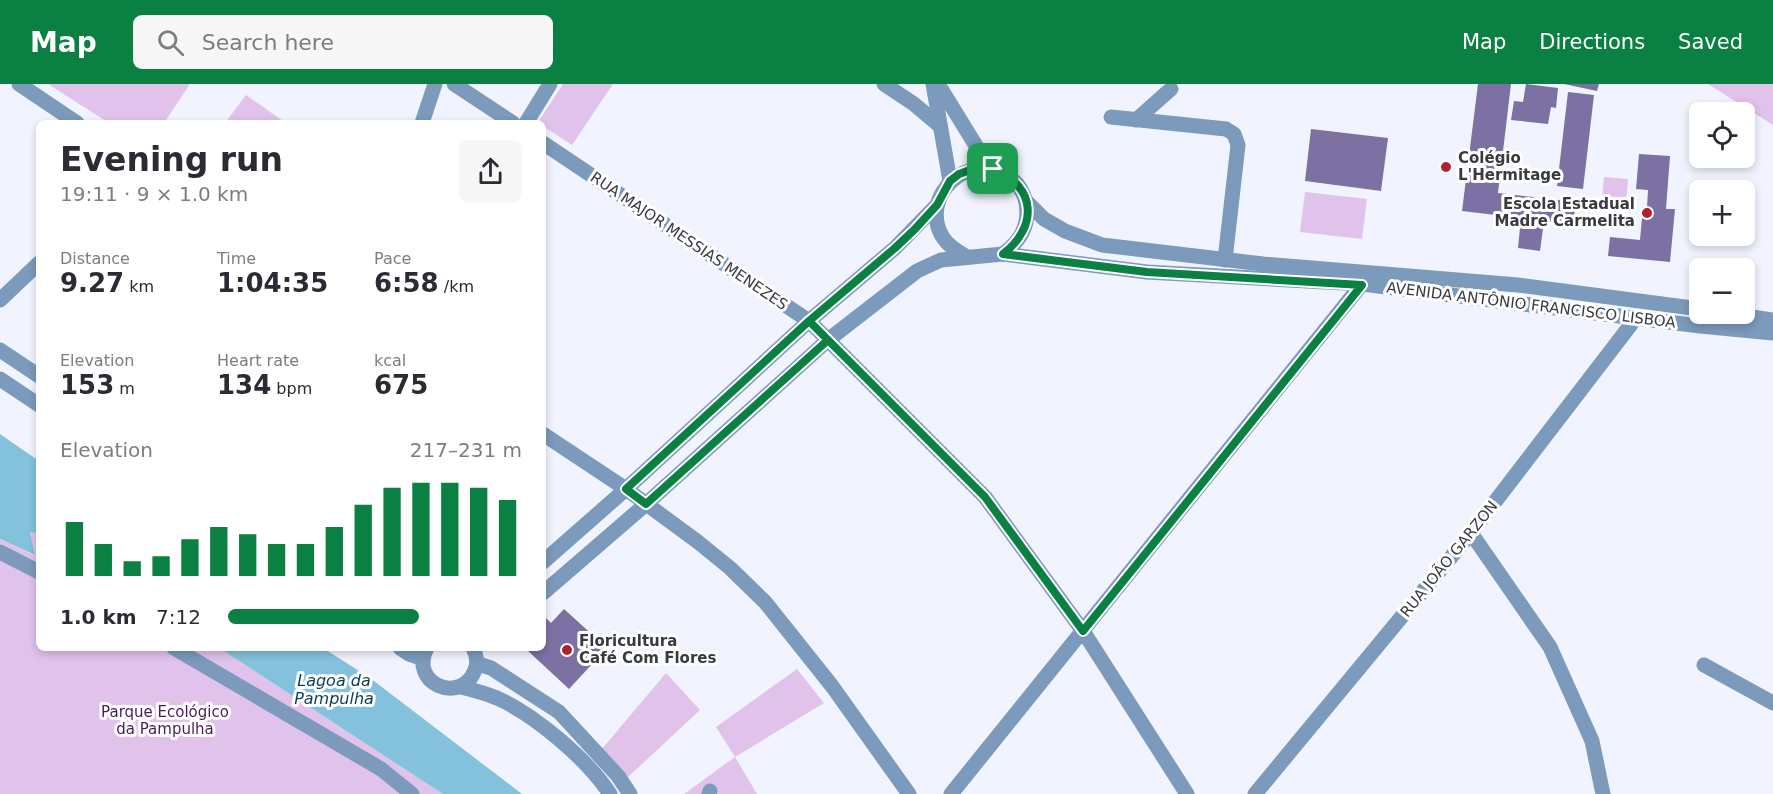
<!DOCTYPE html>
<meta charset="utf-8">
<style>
body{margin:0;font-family:"DejaVu Sans",sans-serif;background:#f7f7f7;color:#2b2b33;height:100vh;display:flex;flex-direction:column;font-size:22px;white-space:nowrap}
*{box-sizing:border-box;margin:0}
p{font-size:20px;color:#7c7c81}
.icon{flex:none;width:33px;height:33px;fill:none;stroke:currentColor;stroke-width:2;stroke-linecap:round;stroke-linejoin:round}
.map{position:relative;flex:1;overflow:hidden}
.details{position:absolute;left:36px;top:36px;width:510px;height:531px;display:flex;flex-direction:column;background:#fff;border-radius:9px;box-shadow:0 3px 9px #0003}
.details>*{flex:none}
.fabs{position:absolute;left:1689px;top:18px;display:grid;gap:12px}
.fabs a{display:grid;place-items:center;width:66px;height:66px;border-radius:9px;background:#fff;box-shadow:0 3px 9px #0003;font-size:30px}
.pin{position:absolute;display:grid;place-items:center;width:51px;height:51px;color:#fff;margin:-26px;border-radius:12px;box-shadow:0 3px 9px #0006}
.round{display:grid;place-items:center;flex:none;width:63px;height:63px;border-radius:9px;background:#f7f7f7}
.head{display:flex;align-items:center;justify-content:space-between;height:102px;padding:0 24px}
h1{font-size:33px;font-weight:800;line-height:45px}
.metrics{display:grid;grid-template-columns:repeat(3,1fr);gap:9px;height:102px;padding:6px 24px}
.metrics div{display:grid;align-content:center}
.metrics b{font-size:26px;font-weight:800}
.metrics small{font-size:16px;font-weight:400}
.metrics p{font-size:16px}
.chart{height:168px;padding:12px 24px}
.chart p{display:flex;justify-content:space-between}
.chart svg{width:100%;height:108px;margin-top:6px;stroke:#0b8043;stroke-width:6}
ul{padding:0 24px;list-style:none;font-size:20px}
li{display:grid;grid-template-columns:96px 72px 1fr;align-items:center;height:45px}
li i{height:15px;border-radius:8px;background:#0b8043}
header{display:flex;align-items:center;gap:36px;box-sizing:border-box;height:84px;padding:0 30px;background:#0b8043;color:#fff}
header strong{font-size:28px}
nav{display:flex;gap:33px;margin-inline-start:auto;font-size:21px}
.search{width:420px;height:54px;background:#f7f7f7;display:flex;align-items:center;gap:15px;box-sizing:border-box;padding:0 21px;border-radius:9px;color:#7c7c81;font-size:22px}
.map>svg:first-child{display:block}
.green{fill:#e0c2eb}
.water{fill:#84c1dd}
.building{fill:#7c71a2}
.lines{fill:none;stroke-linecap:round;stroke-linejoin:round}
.minor{stroke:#7b9abc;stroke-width:15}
.route-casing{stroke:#fff;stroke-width:12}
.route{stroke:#0b8043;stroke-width:8}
.poi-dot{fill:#b2202e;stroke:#fff;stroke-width:2}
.labels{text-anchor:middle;stroke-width:6;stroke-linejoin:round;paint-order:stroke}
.poi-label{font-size:15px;font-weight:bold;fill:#393a3f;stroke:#fff;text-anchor:start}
.street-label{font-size:15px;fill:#393a3f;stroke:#fff}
.park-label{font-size:15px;fill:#461c54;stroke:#fff}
.water-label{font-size:16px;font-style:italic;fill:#083f52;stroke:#fff}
</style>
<header>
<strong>Map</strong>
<div class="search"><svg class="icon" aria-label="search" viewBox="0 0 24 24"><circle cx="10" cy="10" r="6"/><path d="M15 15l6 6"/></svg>Search here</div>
<nav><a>Map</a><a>Directions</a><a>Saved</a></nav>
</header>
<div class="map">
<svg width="1773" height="710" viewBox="0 0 1773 710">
<rect width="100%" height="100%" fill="#f1f4fe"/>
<!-- green -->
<g class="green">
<polygon points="48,0 190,0 164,39 109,39"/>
<polygon points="563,0 613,0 572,61 543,42 543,39 538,38"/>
<polygon points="1708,0 1773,0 1773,41"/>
<polygon points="246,11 286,39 225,39"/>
<polygon points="1604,93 1628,95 1625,128 1601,126"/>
<polygon points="1305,108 1367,115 1362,155 1300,148"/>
<polygon points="30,447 39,449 39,564 219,564 443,710 0,710 0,455 34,471"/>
<polygon points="797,585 824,619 735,673 757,710 684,710 735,673 716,643"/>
<polygon points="666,589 700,626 628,693 602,665"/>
</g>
<!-- water -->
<g class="water">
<polygon points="0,350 39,377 39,449 30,448 35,471 0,455"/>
<polygon points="219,564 323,564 370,594 522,710 443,710"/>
</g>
<!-- building -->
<g class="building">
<polygon points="1478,0 1511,0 1498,109 1576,118 1573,140 1544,137 1540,167 1518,164 1521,134 1462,127"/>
<polygon points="1526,0 1558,4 1556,24 1551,23 1548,40 1511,36 1514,17 1523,18"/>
<polygon points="1564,0 1599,0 1597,7"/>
<polygon points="1568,8 1594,11 1583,105 1557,102"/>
<polygon points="1311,45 1388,54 1381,107 1305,97"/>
<polygon points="1639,70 1670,72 1666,125 1675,125 1670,178 1608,172 1610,153 1640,156 1643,123 1647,123 1648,106 1636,105"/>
<polygon points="564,525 607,564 569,605 528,567 531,564 543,564 543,531 551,539"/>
</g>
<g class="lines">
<!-- minor -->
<g class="minor">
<polyline points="19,0 77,39"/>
<polyline points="454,0 513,39"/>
<polyline points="884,0 914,20 940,42"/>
<polyline points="933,0 950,97"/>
<polyline points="938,0 986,78 993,85"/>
<polyline points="1111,33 1226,45 1234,50 1238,61 1225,176"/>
<polyline points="1136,36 1171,5"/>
<polyline points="422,39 435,0"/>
<polyline points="526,39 550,0"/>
<polyline points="543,59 809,237 985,413 1083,547 1187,710"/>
<polyline points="1026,117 1044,135 1065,147 1102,161 1263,180 1518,201 1700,225"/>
<path d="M967,173c-10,-6 -19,-11 -25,-21 -23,-41 28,-87 67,-59 9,6 15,16 17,26 4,23 -6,38 -23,51"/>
<polyline points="0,216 39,179"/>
<polyline points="1732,230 1773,236"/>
<polyline points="0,266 39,292"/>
<polyline points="0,295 39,321"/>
<polyline points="543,350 626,405 698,458 730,484 765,518 832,602 909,710"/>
<polyline points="1471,449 1550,563 1592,657 1603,710"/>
<polyline points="0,468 39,488"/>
<polyline points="543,478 626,405 809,237 895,164 937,121"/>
<polyline points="543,509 646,420 828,256 917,187 941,176 1003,170 1147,188 1362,200 1700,242 1773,249"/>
<polyline points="174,564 381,685 412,710"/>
<polyline points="400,564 409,570 423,575"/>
<path d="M427,564c-19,35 34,58 48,22 3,-7 2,-14 -2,-22"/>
<polyline points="478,580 491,584 559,628 618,692 630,710"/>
<polyline points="1704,581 1773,619"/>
<path d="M461,603c12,3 24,6 36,11 38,17 90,61 113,96"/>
<polyline points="709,710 710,707"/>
<polyline points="951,710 1362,200"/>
<polyline points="1255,710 1471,449 1636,234"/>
</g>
</g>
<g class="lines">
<defs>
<path id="route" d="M993,85l-12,-1 -11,2 -11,4 -9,7 -13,24 -23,25 -19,18 -86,73 19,19 -182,164 -20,-15 183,-168 176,176 98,134 279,-346 -215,-13 -144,-18c35,-27 34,-68 -10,-85"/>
</defs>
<!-- route casing -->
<use href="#route" class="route-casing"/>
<!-- route -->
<use href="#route" class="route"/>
</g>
<!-- markers -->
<g class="poi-dot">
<circle cx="1446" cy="83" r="6"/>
<circle cx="1647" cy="129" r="6"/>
<circle cx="567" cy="566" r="6"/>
</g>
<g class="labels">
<!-- poi labels -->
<g class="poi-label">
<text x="1458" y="79">Colégio<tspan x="1458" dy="17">L'Hermitage</tspan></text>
<text x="1635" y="125" text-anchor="end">Escola Estadual<tspan x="1635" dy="17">Madre Carmelita</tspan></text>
<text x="579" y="562">Floricultura<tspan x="579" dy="17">Café Com Flores</tspan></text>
</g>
<!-- street labels -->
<g class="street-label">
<text transform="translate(689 157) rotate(34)" y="5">RUA MAJOR MESSIAS MENEZES</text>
<text transform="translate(1531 221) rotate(7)" y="5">AVENIDA ANTÔNIO FRANCISCO LISBOA</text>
<text transform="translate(1449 475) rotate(-51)" y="5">RUA JOÃO GARZON</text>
</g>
<!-- park labels -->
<g class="park-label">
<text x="165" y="633">Parque Ecológico<tspan x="165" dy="17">da Pampulha</tspan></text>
</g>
<!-- water labels -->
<g class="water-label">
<text x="334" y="602">Lagoa da<tspan x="334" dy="18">Pampulha</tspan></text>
</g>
</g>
</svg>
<div class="fabs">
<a><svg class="icon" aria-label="locate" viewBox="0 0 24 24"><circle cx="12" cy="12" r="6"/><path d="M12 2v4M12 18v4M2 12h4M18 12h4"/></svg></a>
<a>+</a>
<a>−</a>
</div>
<div class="pin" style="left:993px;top:85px;background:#1e9e55"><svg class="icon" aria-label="arrive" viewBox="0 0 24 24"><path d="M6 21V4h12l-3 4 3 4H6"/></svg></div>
<section class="details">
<div class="head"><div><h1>Evening run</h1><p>19:11 · 9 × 1.0 km</p></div><a class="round"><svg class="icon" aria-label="share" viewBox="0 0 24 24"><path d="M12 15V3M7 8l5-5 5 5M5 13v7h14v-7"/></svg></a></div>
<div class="metrics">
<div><p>Distance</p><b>9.27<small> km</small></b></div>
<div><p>Time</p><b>1:04:35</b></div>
<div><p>Pace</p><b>6:58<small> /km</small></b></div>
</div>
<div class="metrics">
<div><p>Elevation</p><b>153<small> m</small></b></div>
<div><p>Heart rate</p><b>134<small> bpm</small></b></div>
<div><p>kcal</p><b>675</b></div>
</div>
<div class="chart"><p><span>Elevation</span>217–231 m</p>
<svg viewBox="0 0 160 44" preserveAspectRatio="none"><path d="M5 44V22M15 44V31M25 44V38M35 44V36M45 44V29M55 44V24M65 44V27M75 44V31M85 44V31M95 44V24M105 44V15M115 44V8M125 44V6M135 44V6M145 44V8M155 44V13"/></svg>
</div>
<ul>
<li><b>1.0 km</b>7:12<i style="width:65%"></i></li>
</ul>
</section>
</div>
